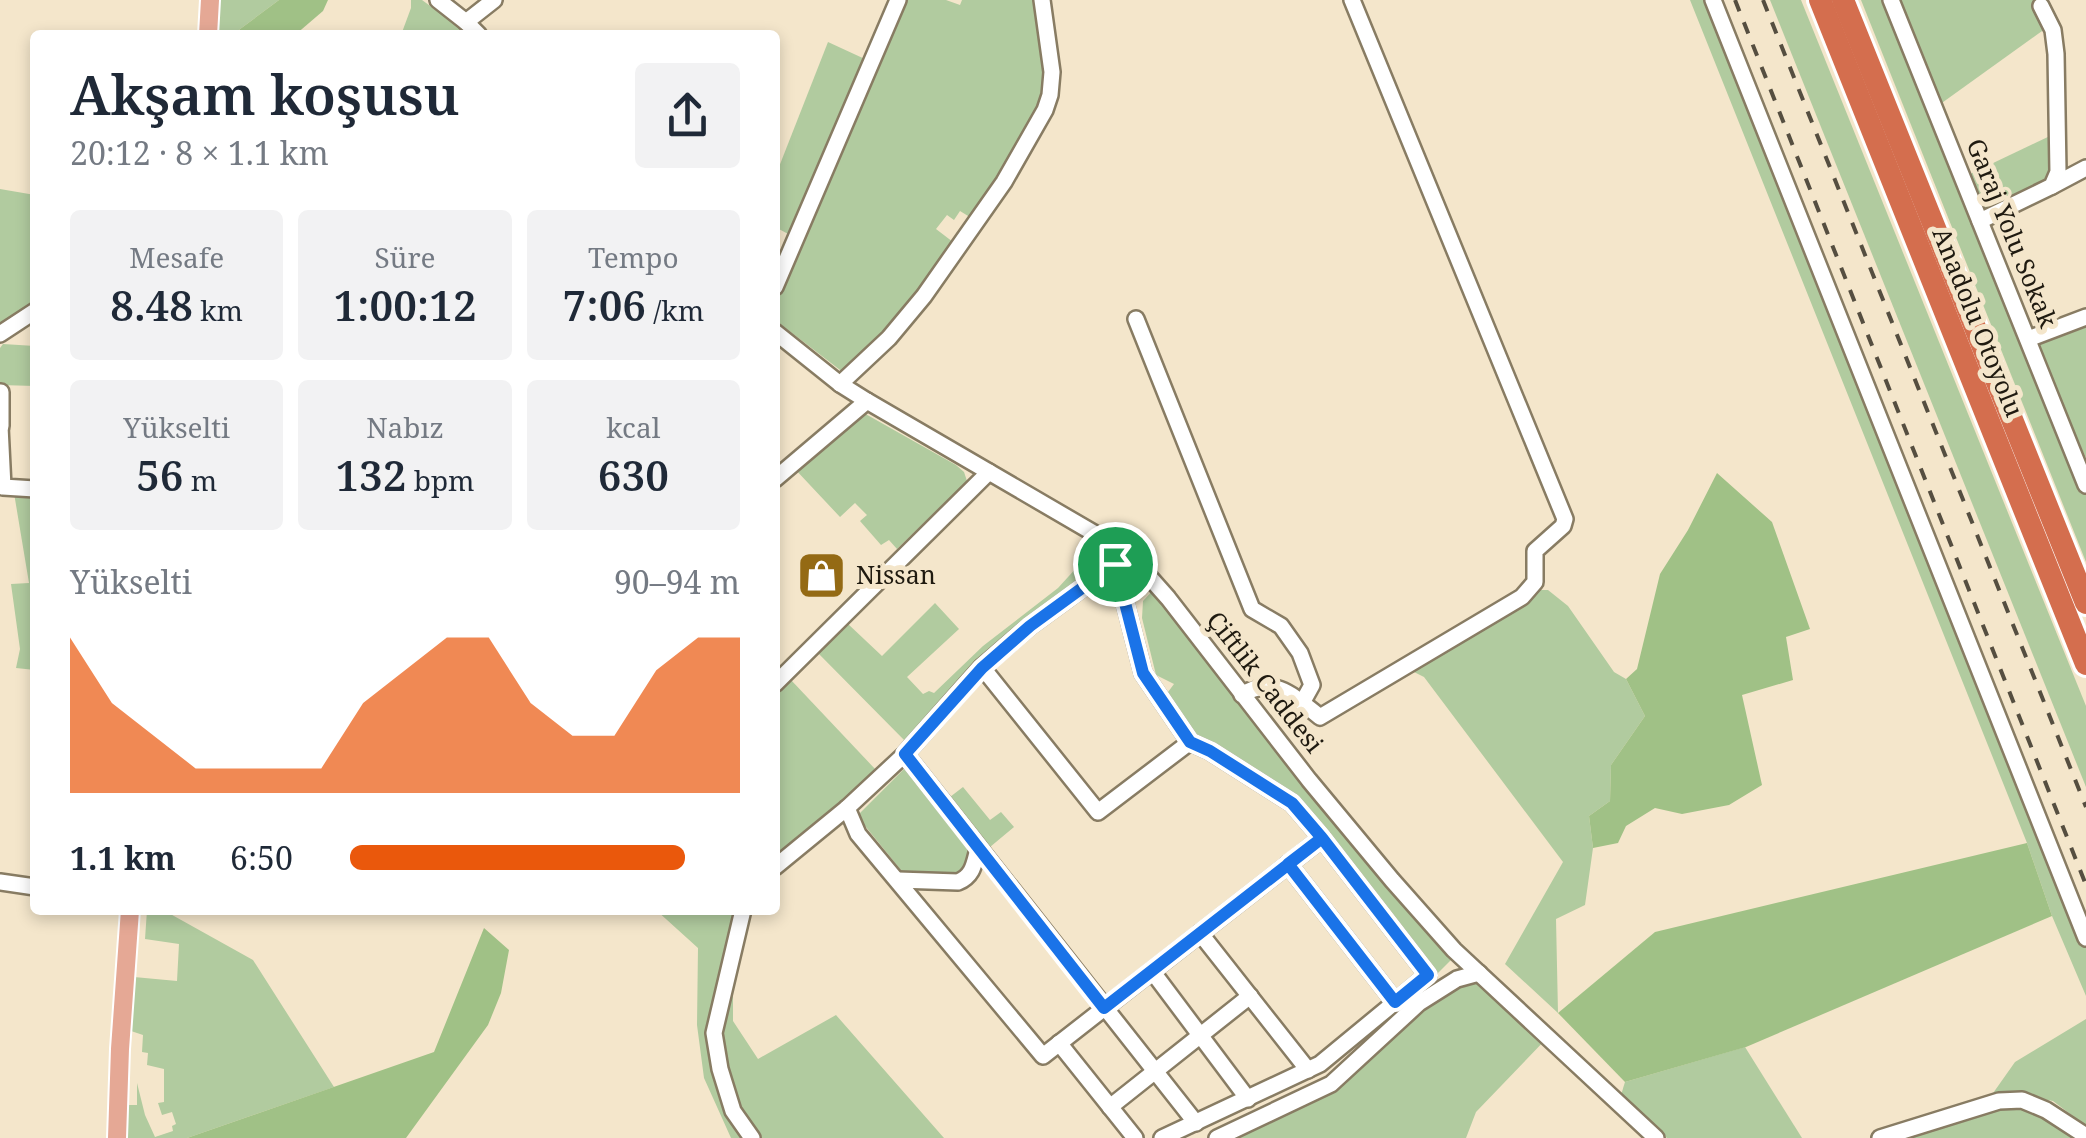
<!DOCTYPE html>
<html lang="tr">
<meta charset="utf-8">
<style>
body{margin:0;font-family:"Noto Serif",serif;background:#f2f2f3;color:#1f2937;height:100vh;display:flex;flex-direction:column;font-size:38px;white-space:nowrap}
*{box-sizing:border-box;margin:0}
p{font-size:32px;color:#747a83}
.icon{flex:none;width:55px;height:55px;fill:none;stroke:currentColor;stroke-width:2;stroke-linecap:round;stroke-linejoin:round}
.map{position:relative;flex:1;overflow:hidden}
.panel{position:absolute;left:30px;top:30px;width:750px;height:885px;display:flex;flex-direction:column;background:#fff;border-radius:10px;box-shadow:0 5px 15px #0003}
.panel>*{flex:none}
.pin{position:absolute;display:grid;place-items:center;width:85px;height:85px;color:#fff;margin:-42px;border:5px solid #fff;border-radius:50%;box-shadow:0 2px 10px #0007}
.round{display:grid;place-items:center;flex:none;width:105px;height:105px;border-radius:10px;background:#f2f2f3}
.summary{display:flex;align-items:center;justify-content:space-between;height:170px;padding:0 40px}
h1{font-size:55px;font-weight:600;line-height:75px}
.metrics{display:grid;grid-template-columns:repeat(3,1fr);gap:15px;height:170px;padding:10px 40px}
.metrics div{display:grid;align-content:center;border-radius:10px;background:#f2f2f3;text-align:center}
.metrics b{font-size:42px;font-weight:600}
.metrics small{font-size:28px;font-weight:400}
.metrics p{font-size:28px}
.chart{height:280px;padding:20px 40px}
.chart p{display:flex;justify-content:space-between}
.chart svg{width:100%;height:180px;margin-top:10px;fill:#ea580c;opacity:.7}
ul{padding:0 40px;list-style:none;font-size:32px}
li{display:grid;grid-template-columns:160px 120px 1fr;align-items:center;height:75px}
li i{height:25px;border-radius:12px;background:#ea580c}
.map>svg:first-child{display:block}
.green{fill:#b1cb9f}
.forest{fill:#a0c186}
.lines{fill:none;stroke-linecap:round;stroke-linejoin:round}
.minor-casing{stroke:#887c63;stroke-width:20}
.major-casing{stroke:#fff;stroke-width:22}
.highway-casing{stroke:#fff;stroke-width:28}
.minor{stroke:#fff;stroke-width:15}
.major{stroke:#e5a895;stroke-width:18}
.highway{stroke:#d46e4e;stroke-width:22}
.rail{stroke:#554e40;stroke-width:4;stroke-dasharray:12 12;stroke-linecap:butt}
.route-casing{stroke:#fff;stroke-width:20}
.route{stroke:#1a73e8;stroke-width:12}
.labels{text-anchor:middle;stroke-width:10;stroke-linejoin:round;paint-order:stroke}
.street-label{font-size:25px;fill:#1f1a10;stroke:#f4e6cb}
.poi-label{font-size:25px;fill:#1f1a10;stroke:#f4e6cb;text-anchor:start}
</style>
<div class="map">
<svg width="2086" height="1138" viewBox="0 0 2086 1138">
<rect width="100%" height="100%" fill="#f4e6cb"/>
<!-- green -->
<g class="green">
<polygon points="217,0 279,0 232,35 216,35"/>
<polygon points="411,0 422,0 459,27 465,32 463,35 401,35 411,8"/>
<polygon points="904,0 946,0 960,5 962,0 1039,0 1046,54 1043,105 973,219 960,211 954,220 947,215 936,229 953,242 908,310 844,373 775,320 775,296 785,284"/>
<polygon points="1690,0 1711,0 2086,945 2086,996 2052,916 2027,843"/>
<polygon points="1770,0 1801,0 2086,706 2086,787"/>
<polygon points="1861,0 1888,0 2086,491 2086,562"/>
<polygon points="1895,0 2036,0 2049,26 1939,105"/>
<polygon points="828,42 867,60 792,236 775,227 775,177"/>
<polygon points="2052,135 2051,180 1987,213 1981,211 1968,175"/>
<polygon points="0,189 35,195 35,306 0,327"/>
<polygon points="2086,312 2086,458 2056,393 2033,335"/>
<polygon points="3,344 35,346 35,386 0,385 0,348"/>
<polygon points="862,412 956,465 964,472 967,481 897,549 889,540 881,545 860,521 867,515 855,503 840,517 794,468"/>
<polygon points="14,493 35,494 35,670 16,668 20,649 11,584 29,583"/>
<polygon points="1099,543 1103,547 1075,579 1081,588 1060,594 986,653 908,744 816,651 847,623 882,656 935,603 959,629 907,677 923,694 929,691 934,693 983,646 1058,588"/>
<polygon points="1156,587 1451,960 1435,976 1297,798 1247,764 1213,744 1200,739 1165,696 1174,684 1156,675 1142,618 1143,601"/>
<polygon points="1525,590 1548,590 1568,606 1614,672 1626,679 1645,716 1611,765 1610,801 1589,816 1593,848 1585,905 1556,919 1558,1013 1505,964 1563,862 1424,677 1412,671"/>
<polygon points="791,680 876,770 775,859 775,696"/>
<polygon points="906,767 971,846 972,860 962,876 904,874 857,816"/>
<polygon points="963,787 990,820 1001,812 1014,827 990,847 950,797"/>
<polygon points="147,910 165,911 253,960 334,1087 187,1138 125,1138 127,1105 137,1105 137,1083 145,1115 155,1137 173,1131 172,1126 176,1124 172,1112 162,1115 158,1103 164,1102 164,1069 147,1065 148,1053 142,1052 143,1035 128,1030 134,977 177,981 179,944 145,939"/>
<polygon points="656,910 741,910 733,986 733,1021 758,1059 836,1015 944,1138 731,1138 704,1078 697,1025 698,948"/>
<path d="M1472,980l12,3 64,54 -72,75 -10,26h-232c34,-18 72,-33 104,-54 42,-26 87,-91 134,-104z"/>
<polygon points="2086,1019 2086,1126 2053,1101 2026,1096 1991,1096 2015,1062"/>
<polygon points="1745,1047 1802,1138 1667,1138 1621,1095 1625,1082"/>
<polygon points="2021,1105 2042,1112 2078,1138 1897,1138 1997,1109"/>
</g>
<!-- forest -->
<g class="forest">
<polygon points="279,0 328,0 323,11 295,35 232,35"/>
<polygon points="1717,473 1772,522 1810,629 1786,637 1793,680 1742,695 1762,785 1729,805 1682,814 1655,808 1626,826 1618,843 1593,848 1589,816 1610,801 1611,765 1645,716 1626,679 1637,669 1660,574 1688,530"/>
<polygon points="2027,843 2052,916 1746,1047 1625,1082 1558,1013 1655,932"/>
<polygon points="484,928 509,950 501,993 488,1025 406,1138 187,1138 434,1052"/>
</g>
<g class="lines">
<defs>
<g id="minor">
<polyline points="438,0 466,22 479,35"/>
<polyline points="1713,0 2086,938"/>
<polyline points="1891,0 2086,485"/>
<polyline points="466,22 494,0"/>
<polyline points="2052,186 2086,168"/>
<polyline points="1980,221 2052,186 2058,172 2056,54 2053,30 2041,6"/>
<polyline points="775,287 898,0"/>
<polyline points="1136,319 1252,609 1281,626 1300,653 1312,685 1302,703"/>
<polyline points="775,332 840,384 867,401 1128,553 1168,598 1309,780 1392,880 1454,950 1656,1138"/>
<polyline points="0,334 35,311"/>
<polyline points="2028,339 2086,317"/>
<polyline points="840,384 889,338 924,296 1004,182 1045,110 1050,95 1052,72 1042,0"/>
<polyline points="1,392 1,426"/>
<polyline points="0,426 3,487 35,489"/>
<polyline points="775,479 867,401"/>
<polyline points="1115,564 1143,673 1190,742 1210,751 1292,803 1322,838 1043,1056 858,834 847,808 905,754 982,667 1030,626 1115,564 1133,558"/>
<polyline points="982,667 1098,812 1190,742"/>
<polyline points="775,684 989,472"/>
<path d="M1242,695c31,-21 54,3 78,22l202,-120 13,-15v-31l28,-25 2,-7 -213,-519"/>
<polyline points="905,754 1196,1123"/>
<polyline points="1288,864 1395,1002"/>
<polyline points="775,867 847,808"/>
<path d="M898,880l60,2c15,-6 16,-18 20,-33"/>
<polyline points="0,882 35,887"/>
<polyline points="743,910 714,1033 720,1069 733,1111 752,1138"/>
<polyline points="1200,933 1308,1070"/>
<polyline points="1152,971 1248,1099"/>
<polyline points="1059,1043 1135,1138"/>
<polyline points="1110,1107 1250,996"/>
<polyline points="1162,1138 1320,1064 1428,975 1322,838"/>
<polyline points="1217,1138 1331,1084 1419,1003 1457,979 1479,973"/>
<polyline points="1880,1138 1999,1101 2022,1100 2046,1110 2086,1136"/>
</g>
<g id="major">
<polyline points="208,35 210,0"/>
<polyline points="117,1138 120,1049 130,910"/>
</g>
<g id="highway">
<polyline points="1820,0 2086,664"/>
<polyline points="1843,0 2086,603"/>
</g>
</defs>
<!-- minor casing -->
<use href="#minor" class="minor-casing"/>
<!-- major casing -->
<use href="#major" class="major-casing"/>
<!-- highway casing -->
<use href="#highway" class="highway-casing"/>
<!-- minor -->
<use href="#minor" class="minor"/>
<!-- major -->
<use href="#major" class="major"/>
<!-- highway -->
<use href="#highway" class="highway"/>
<!-- rail -->
<g class="rail">
<polyline points="1735,0 2086,885"/>
<polyline points="1763,0 2086,807"/>
</g>
</g>
<g class="lines">
<defs>
<polyline id="route" points="1115,564 1030,626 982,668 905,754 1104,1008 1322,838 1428,975 1395,1002 1288,864 1322,838 1292,803 1210,751 1190,742 1143,673 1115,564"/>
</defs>
<!-- route casing -->
<use href="#route" class="route-casing"/>
<!-- route -->
<use href="#route" class="route"/>
</g>
<!-- icons -->
<defs>
<symbol id="shop-square" viewBox="-11 -11 22 22"><rect x="-9" y="-9" width="18" height="18" rx="4" fill="#946a14" stroke="#f4e6cb"/><path d="M-5-2.5h2.3a2.7 3.5 0 0 1 5.4 0H5L5.5 6h-11ZM-1.5-2.5h3a1.5 2.3 0 0 0-3 0Z" fill="#fff"/></symbol>
</defs>
<g fill-rule="evenodd">
<use href="#shop-square" x="794" y="548" width="55" height="55"/>
</g>
<g class="labels">
<!-- street labels -->
<g class="street-label">
<text transform="translate(2012 233) rotate(68)" y="9">Garaj Yolu Sokak</text>
<text transform="translate(1978 322) rotate(68)" y="9">Anadolu Otoyolu</text>
<text transform="translate(1265 682) rotate(52)" y="9">Çiftlik Caddesi</text>
</g>
<!-- poi labels -->
<g class="poi-label">
<text x="856" y="584">Nissan</text>
</g>
</g>
</svg>
<div class="pin" style="left:1115px;top:564px;background:#1e9e55"><svg class="icon" aria-label="arrive" viewBox="0 0 24 24"><path d="M6 21V4h12l-3 4 3 4H6"/></svg></div>
<section class="panel">
<div class="summary"><div><h1>Akşam koşusu</h1><p>20:12 · 8 × 1.1 km</p></div><a class="round"><svg class="icon" aria-label="share" viewBox="0 0 24 24"><path d="M12 15V3M7 8l5-5 5 5M5 13v7h14v-7"/></svg></a></div>
<div class="metrics">
<div><p>Mesafe</p><b>8.48<small> km</small></b></div>
<div><p>Süre</p><b>1:00:12</b></div>
<div><p>Tempo</p><b>7:06<small> /km</small></b></div>
</div>
<div class="metrics">
<div><p>Yükselti</p><b>56<small> m</small></b></div>
<div><p>Nabız</p><b>132<small> bpm</small></b></div>
<div><p>kcal</p><b>630</b></div>
</div>
<div class="chart"><p><span>Yükselti</span>90–94 m</p>
<svg viewBox="0 0 160 44" preserveAspectRatio="none"><path d="M0 44V6L10 22L20 30L30 38L40 38L50 38L60 38L70 22L80 14L90 6L100 6L110 22L120 30L130 30L140 14L150 6L160 6V44z"/></svg>
</div>
<ul>
<li><b>1.1 km</b>6:50<i style="width:86%"></i></li>
</ul>
</section>
</div>
